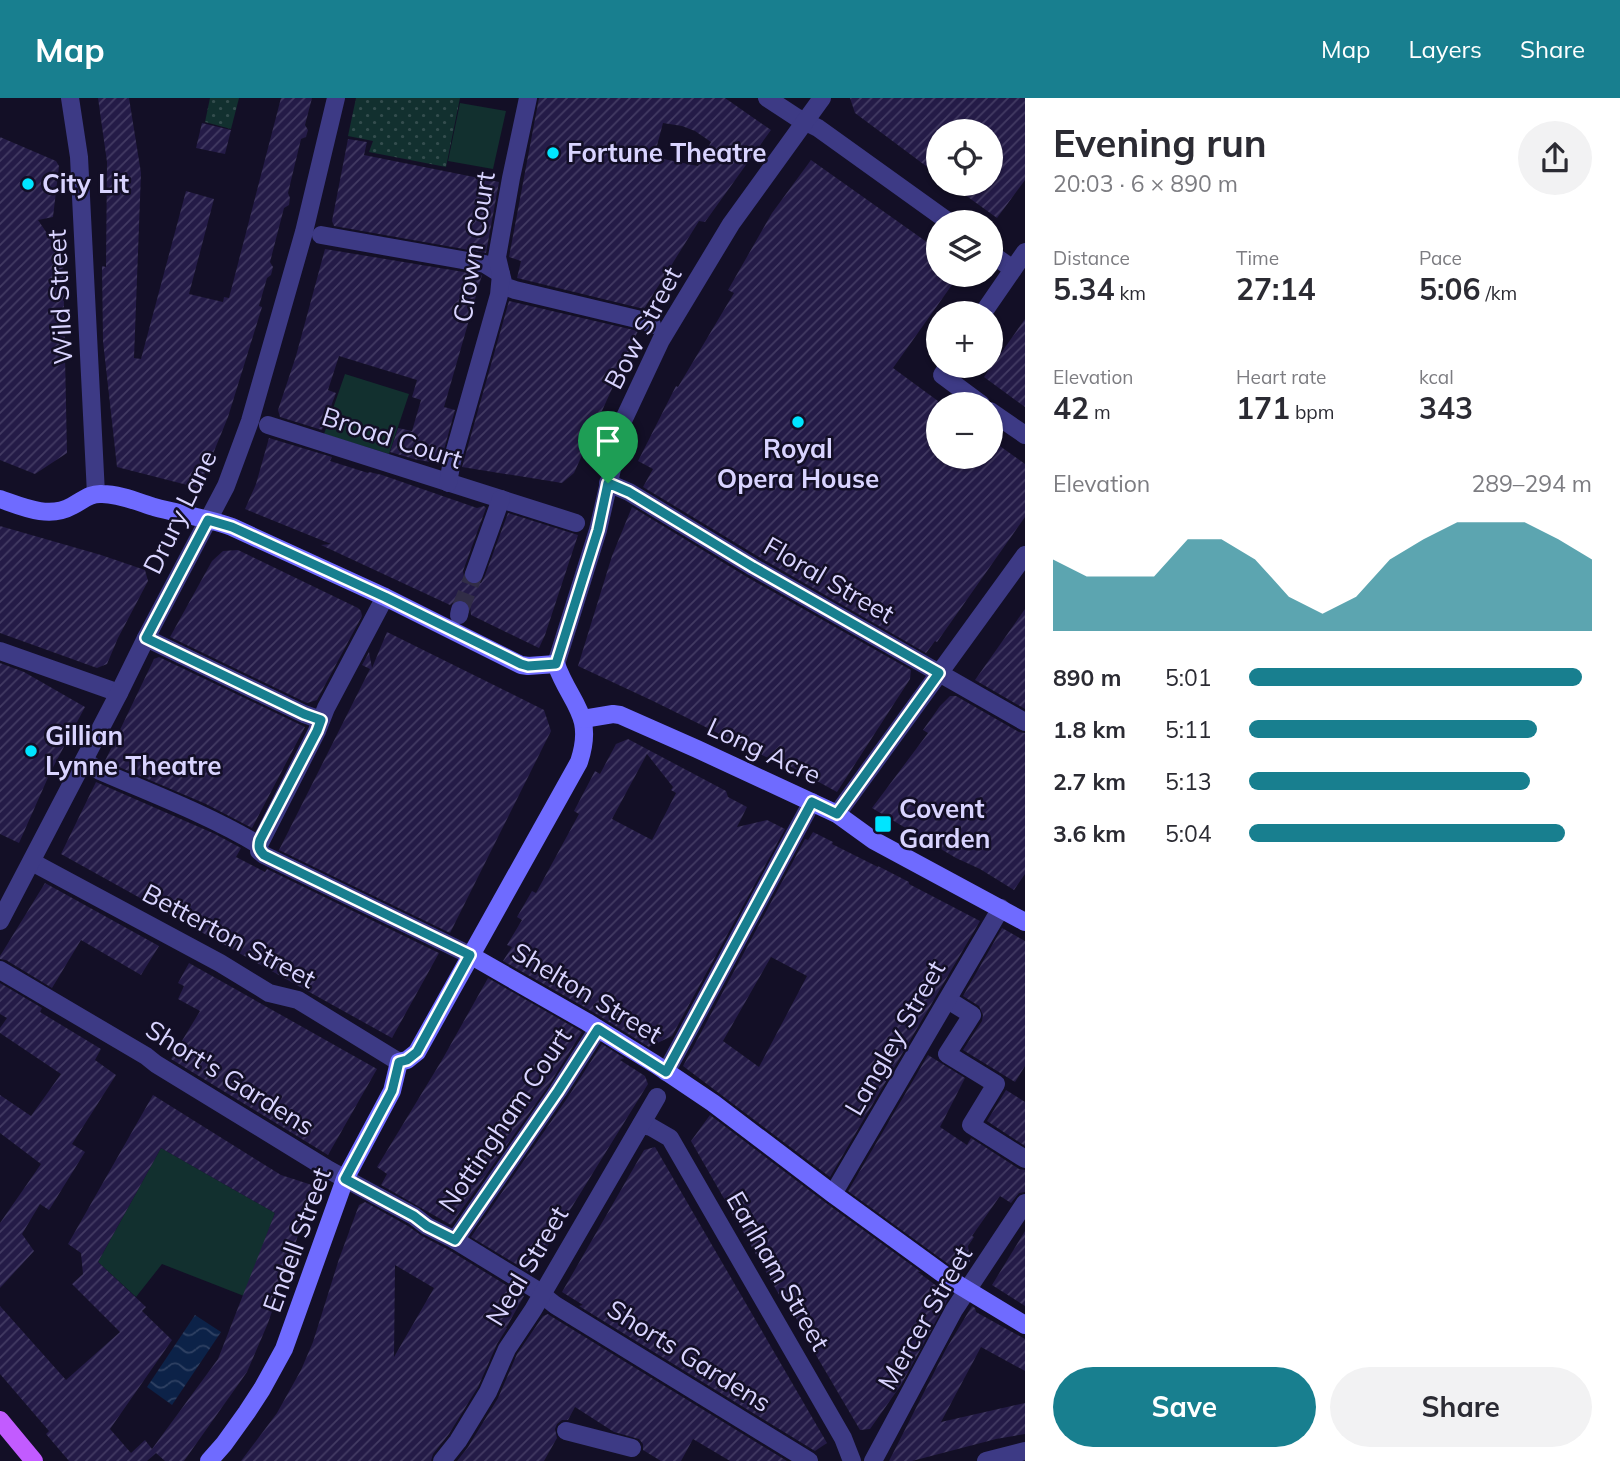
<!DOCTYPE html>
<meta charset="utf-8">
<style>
body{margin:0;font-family:Mulish,sans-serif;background:#f2f2f3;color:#2b2b33;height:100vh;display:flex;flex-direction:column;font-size:26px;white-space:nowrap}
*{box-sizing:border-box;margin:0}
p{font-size:23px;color:#7c7c81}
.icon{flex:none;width:38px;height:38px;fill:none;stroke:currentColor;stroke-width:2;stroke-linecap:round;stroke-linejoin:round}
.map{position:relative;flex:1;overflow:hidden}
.panel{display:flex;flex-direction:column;background:#fff;width:595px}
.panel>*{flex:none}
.fabs{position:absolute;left:926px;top:21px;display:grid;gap:14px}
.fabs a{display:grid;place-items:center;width:77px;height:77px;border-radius:50%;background:#fff;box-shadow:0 2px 5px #0004;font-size:35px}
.pin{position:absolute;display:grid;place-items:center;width:60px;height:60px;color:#fff;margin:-72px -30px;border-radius:50% 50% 50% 0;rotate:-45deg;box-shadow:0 0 7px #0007}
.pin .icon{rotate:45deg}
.round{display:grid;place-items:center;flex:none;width:74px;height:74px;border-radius:37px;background:#f2f2f3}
.headline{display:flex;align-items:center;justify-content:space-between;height:119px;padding:0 28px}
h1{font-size:38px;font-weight:700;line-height:52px}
.stats{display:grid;grid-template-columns:repeat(3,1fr);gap:10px;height:119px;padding:7px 28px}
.stats div{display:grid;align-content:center}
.stats b{font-size:30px;font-weight:700}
.stats small{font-size:19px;font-weight:400}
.stats p{font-size:19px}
.chart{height:196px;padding:14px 28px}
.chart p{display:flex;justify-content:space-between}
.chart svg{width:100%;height:126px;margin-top:7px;fill:#187f8f;opacity:.7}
.cta{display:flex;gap:14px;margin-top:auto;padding:14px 28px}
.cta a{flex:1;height:80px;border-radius:42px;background:#187f8f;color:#fff;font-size:28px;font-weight:700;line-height:80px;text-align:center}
.cta a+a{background:#f2f2f3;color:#2b2b33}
ul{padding:0 28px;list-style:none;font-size:23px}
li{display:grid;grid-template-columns:112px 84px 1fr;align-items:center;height:52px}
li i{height:18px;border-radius:9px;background:#187f8f}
header{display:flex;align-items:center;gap:42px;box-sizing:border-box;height:98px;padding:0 35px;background:#187f8f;color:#fff}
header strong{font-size:33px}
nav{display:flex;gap:38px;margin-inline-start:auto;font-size:24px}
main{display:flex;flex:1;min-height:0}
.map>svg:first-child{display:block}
.green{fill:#12302f}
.park{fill:url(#park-dots)}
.water{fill:url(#water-waves)}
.building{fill:url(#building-hatch);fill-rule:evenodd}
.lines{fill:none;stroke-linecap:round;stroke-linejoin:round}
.street-tunnel{stroke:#312d47;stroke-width:18;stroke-dasharray:18 9;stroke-linecap:butt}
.street{stroke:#3d3a85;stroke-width:18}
.secondary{stroke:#6f6bff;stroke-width:18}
.primary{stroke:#c25bff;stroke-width:18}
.route-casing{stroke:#fff;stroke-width:14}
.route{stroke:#187f8f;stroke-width:9}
.poi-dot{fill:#00e5ff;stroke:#130f26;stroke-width:2.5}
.labels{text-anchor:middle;stroke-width:5;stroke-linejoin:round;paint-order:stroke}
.poi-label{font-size:26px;font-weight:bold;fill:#d9d4ff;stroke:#130f26;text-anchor:start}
.street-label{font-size:26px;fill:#d9d4ff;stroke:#130f26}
</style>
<header>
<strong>Map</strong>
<nav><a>Map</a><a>Layers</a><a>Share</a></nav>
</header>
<main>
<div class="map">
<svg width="1025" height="1363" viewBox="0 0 1025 1363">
<defs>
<pattern id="park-dots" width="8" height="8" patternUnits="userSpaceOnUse" patternTransform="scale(1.75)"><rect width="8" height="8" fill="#12302f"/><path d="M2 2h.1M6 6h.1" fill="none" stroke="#344d4e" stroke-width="1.8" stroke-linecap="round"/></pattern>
<pattern id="water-waves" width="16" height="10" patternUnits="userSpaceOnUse" patternTransform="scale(1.75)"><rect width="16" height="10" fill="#0c2248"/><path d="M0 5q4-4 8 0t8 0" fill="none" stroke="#2f4163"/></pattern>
<pattern id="building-hatch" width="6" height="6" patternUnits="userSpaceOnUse" patternTransform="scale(1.75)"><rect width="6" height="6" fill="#241b47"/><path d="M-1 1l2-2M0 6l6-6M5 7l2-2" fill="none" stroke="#433b63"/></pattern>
</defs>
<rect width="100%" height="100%" fill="#130f26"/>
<!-- green -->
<g class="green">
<polygon points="460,5 506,13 493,71 448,63"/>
<polygon points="345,276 409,296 389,356 324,336"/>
<polygon points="161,1050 275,1115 244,1198 162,1166 136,1199 98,1164"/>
</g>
<!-- park -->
<g class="park">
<polygon points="210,0 239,0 231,31 205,24"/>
<polygon points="356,0 460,0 446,69 369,54 373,43 348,38"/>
</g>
<!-- water -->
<polygon class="water" points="195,1217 221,1234 172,1307 147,1289"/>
<!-- building -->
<g class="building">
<polygon points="98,0 129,0 141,75 134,260 141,261 186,93 214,101 189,196 223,204 224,199 229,200 281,0 312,0 305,27 308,32 306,39 301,41 288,95 290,100 289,107 284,110 270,164 273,169 271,177 267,180 259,208 262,209 228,319 199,390 117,369 103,243 102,168 106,169 107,64"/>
<path d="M539,0h186l46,32 -66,92 -6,-1 -55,88 -127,-31 4,-17 -12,-4zM663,25l19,3 13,5 16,11 -13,24 -44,-9z"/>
<polygon points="850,0 1025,0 1025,82 997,120 950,86 990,86 990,33 938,33 938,77 855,15"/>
<polygon points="202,25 231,32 225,56 196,50"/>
<polygon points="0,39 56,63 59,68 53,119 38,122 63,159 67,355 35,376 0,362"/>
<polygon points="348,41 367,44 364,57 499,84 486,155 334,128 332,123"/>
<polygon points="811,62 938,152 938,177 959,177 893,270 938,303 938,359 990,359 990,341 1025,366 1025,419 937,544 935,543 926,555 759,459 643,389 653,371 638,363 676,288 678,289 734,195 728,192 772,115"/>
<polygon points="325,151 482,177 444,309 455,312 440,366 414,361 390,354 398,330 412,333 421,302 412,299 417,282 339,258 328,292 336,295 322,332 280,319 278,312 296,258"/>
<polygon points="509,203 638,233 574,375 562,385 462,369"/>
<polygon points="1025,221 1025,309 984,279 990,270 990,248 1001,255"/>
<polygon points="269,340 332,359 330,363 368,375 369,374 382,377 477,410 484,408 486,410 463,473 465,483 471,487 481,485 484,480 508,415 578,437 545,537 539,550 471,517 470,508 463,501 456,502 450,507 321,447 331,446 245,411 256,386"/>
<polygon points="632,409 747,479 911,572 910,581 837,694 775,660 774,663 653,603 578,568 612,458"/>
<polygon points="0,428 101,457 145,472 148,483 118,540 107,566 97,570 0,535"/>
<polygon points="238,452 358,510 361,513 362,518 317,602 307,605 170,539 212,463 223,453"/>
<polygon points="1025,511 1025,611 975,582"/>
<polygon points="387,534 544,612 551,633 450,835 279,752 370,571 362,567 369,554 372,570"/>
<polygon points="159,559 305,629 252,730 206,706 105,663 154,561"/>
<polygon points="0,565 24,574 85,609 50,675 19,745 0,736"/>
<polygon points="950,598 956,598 1019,634 1025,635 1025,776 1014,792 980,771 956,760 872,710 928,635 923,632 940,608"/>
<path d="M628,641l98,52 2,6 19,10 -10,20 30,-7 18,9 -113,207 -23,11 -56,-35 -90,-51 9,-14 -5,-2 15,-25 -5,-3 15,-26 4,2 43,-79 -5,-3 21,-40 5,3 16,-30zM647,656l26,33 -2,3 5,3 -24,47 -40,-21z"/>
<polygon points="96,684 215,736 241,750 236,759 265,774 267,771 439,855 392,940 61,756"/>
<path d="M813,734l20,10 -1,2 46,23v-1l31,16v2l71,37 -150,256 -147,-111 122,-227 3,1zM771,859l36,19 -48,91 -36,-26z"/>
<polygon points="45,785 159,848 141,877 81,842 52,890 6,862 0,861 0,858"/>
<polygon points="1002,830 1025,843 1025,968 1015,984 963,952 982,923 983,917 979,908 963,898"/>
<polygon points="189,865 377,971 328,1057 171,961 200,913 178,901 184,888 178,885"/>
<polygon points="488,880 582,934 549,987 451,1127 381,1087 387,1076 377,1069 442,962"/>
<polygon points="0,885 42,910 40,914 101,951 95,962 116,977 72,1046 85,1054 49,1112 40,1106 22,1136 34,1153 0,1190 0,1125 41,1066 0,1035 0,997 31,1018 61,976 0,935 0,930 7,920 0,916"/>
<polygon points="602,946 624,960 620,962 645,978 648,986 531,1175 471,1139 568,999"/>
<polygon points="928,957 965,980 940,1029 967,1047 971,1040 1019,1071 1025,1072 1025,1094 1019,1095 1011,1105 1000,1098 972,1138 974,1139 968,1148 970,1164 951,1168 848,1093"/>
<polygon points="1006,992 1025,1004 1025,1048 987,1023"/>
<path d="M153,997l128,80 34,11 -47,137 -21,49 -63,89h-19l-9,-8 -9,8h-78l-23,-27 3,-3 -49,-57v-68l66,74 54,-48 -48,-48 11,-10 -2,-21 -13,-9zM161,1050l114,65 -57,146 -66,90 -7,-9 -14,13 -21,-24 62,-89 -30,-29 4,-4 -48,-45z"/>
<polygon points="710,1017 826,1105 921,1174 918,1174 946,1195 948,1201 901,1287 870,1331 860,1332 813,1252 785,1199 781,1200 691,1043"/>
<polygon points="655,1049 827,1345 815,1353 579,1208 583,1207 562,1194 644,1052"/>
<path d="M365,1104l43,24 14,10 27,14 75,46 -18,32h1l-10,16 -19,43 -29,47 -16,20 -2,7h-190l36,-48 24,-43 12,-28 26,-83 20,-54zM395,1167l39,23 -40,69z"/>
<polygon points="1025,1133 1025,1208 992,1187"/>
<polygon points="972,1208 975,1210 976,1214 1025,1241 1025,1273 981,1249 941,1324 1025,1305 1025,1336 996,1341 912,1363 889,1363 946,1251"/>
<polygon points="548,1216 549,1217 787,1363 730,1363 693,1341 681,1363 661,1363 643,1352 643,1346 639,1341 614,1334 575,1309 568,1322 562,1322 557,1326 555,1331 557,1340 544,1363 457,1363 468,1349 498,1300 517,1256 543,1218"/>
</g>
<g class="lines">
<!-- street-tunnel -->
<polyline class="street-tunnel" points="460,512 474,476"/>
<!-- street -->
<g class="street">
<polyline points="70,0 79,59 96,396"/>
<polyline points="767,0 796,19 818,30 949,124"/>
<polyline points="321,137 485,166 501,176 504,188 515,192 645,223 652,227"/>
<polyline points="990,155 1013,171"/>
<polyline points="983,215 1025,154"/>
<polyline points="948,268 942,277 981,306"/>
<polyline points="990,313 1025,337"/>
<polyline points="268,327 576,425"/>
<polyline points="448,385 452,363 499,197 501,176 497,159 511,80 528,0"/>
<polyline points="608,385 629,394 753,469 1025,624"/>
<polyline points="474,476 501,401"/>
<polyline points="459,517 460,512"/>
<polyline points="146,540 304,616 321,622"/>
<polyline points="0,553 119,595"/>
<polyline points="556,566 598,432 623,323 661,242 731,126 822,0"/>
<path d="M91,667l9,6c53,23 109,44 159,74v6l5,4 206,100"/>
<polyline points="837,716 1025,457"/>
<polyline points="259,747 317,633 326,610 385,499"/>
<polyline points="32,764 220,865 269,895 298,902 399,964"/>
<polyline points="0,823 119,595 146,540 226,388 250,323 304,134 336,0"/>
<polyline points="0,872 146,958 156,966 329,1072 414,1118 427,1128 455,1142 535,1191 555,1207 809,1363"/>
<polyline points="948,902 972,917 947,956 996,986 971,1027 1025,1061"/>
<polyline points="666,974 812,704"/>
<polyline points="641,1027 651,1029 670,1040 843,1340 852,1363"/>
<polyline points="833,1096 1001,810"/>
<polyline points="455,1142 558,993 598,931"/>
<polyline points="566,1333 632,1350"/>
<polyline points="442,1363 458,1343 488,1294 507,1251 533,1212 657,999"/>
<polyline points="873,1363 954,1212 1025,1105"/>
<polyline points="986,1363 1025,1353"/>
</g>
<!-- secondary -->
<g class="secondary">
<path d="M0,401c23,8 49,20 72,7 10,-5 18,-13 30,-12 17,0 36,8 52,13 26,7 53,11 78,20l153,70 136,68 7,1 28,-2c14,40 39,50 23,98l-162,290 -10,8 -8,2 -7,29 -47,88 -61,170 -22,40 -15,23 -23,32 -15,17"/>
<polyline points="583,621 613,616 620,617 697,651 837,716 873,742 1025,824"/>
<polyline points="470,857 587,924 655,966 713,1005 833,1096 954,1184 1025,1227"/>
</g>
<!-- primary -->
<polyline class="primary" points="0,1322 34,1363"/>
</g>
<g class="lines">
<defs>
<path id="route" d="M608,385l21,9 124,75 186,106 -102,141 -25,-12 -146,270 -68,-43 -40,62 -103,149 -28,-14 -13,-10 -69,-37 47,-88 7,-29 8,-2 10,-8 53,-97 -206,-100c-5,-5 -6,-8 -4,-15l57,-109 4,-11 -17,-6 -158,-76 62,-118 24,7 153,70 136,67 7,2 28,-2 42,-134z"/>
</defs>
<!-- route casing -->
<use href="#route" class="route-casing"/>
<!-- route -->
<use href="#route" class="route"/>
</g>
<!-- markers -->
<g class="poi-dot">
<circle cx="553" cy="55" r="7"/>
<circle cx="28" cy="86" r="7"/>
<circle cx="798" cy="324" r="7"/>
<circle cx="31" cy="653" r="7"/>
<rect x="874" y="717" width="18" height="18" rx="3.5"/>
</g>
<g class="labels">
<!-- poi labels -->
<g class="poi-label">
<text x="567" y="64">Fortune Theatre</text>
<text x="42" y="95">City Lit</text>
<text x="798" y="360" text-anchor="middle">Royal<tspan x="798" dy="30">Opera House</tspan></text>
<text x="45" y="647">Gillian<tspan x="45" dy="30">Lynne Theatre</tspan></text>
<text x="899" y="720">Covent<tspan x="899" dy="30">Garden</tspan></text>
</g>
<!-- street labels -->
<g class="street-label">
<text transform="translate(474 149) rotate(-81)" y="9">Crown Court</text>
<text transform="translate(60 199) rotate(-93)" y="9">Wild Street</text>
<text transform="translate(643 230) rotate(-62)" y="9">Bow Street</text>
<text transform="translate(392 340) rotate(18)" y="9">Broad Court</text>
<text transform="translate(180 414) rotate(-64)" y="9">Drury Lane</text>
<text transform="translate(829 482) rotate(30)" y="9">Floral Street</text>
<text transform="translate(764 653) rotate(25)" y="9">Long Acre</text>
<text transform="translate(229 838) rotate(28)" y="9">Betterton Street</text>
<text transform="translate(587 895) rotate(31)" y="9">Shelton Street</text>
<text transform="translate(895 940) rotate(-60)" y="9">Langley Street</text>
<text transform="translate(230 980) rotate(32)" y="9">Short's Gardens</text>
<text transform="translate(505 1022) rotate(-56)" y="9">Nottingham Court</text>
<text transform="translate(297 1142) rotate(-70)" y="9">Endell Street</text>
<text transform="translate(527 1168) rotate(-59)" y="9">Neal Street</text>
<text transform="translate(778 1173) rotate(60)" y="9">Earlham Street</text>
<text transform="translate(925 1220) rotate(-60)" y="9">Mercer Street</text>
<text transform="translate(689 1258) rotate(32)" y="9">Shorts Gardens</text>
</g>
</g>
</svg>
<div class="fabs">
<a><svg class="icon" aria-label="locate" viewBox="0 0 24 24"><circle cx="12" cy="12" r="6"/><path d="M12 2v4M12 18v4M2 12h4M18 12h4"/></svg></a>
<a><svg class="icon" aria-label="layers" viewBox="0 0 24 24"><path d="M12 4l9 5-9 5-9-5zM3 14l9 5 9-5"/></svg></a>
<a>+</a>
<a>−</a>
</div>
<div class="pin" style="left:608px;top:385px;background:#1e9e55"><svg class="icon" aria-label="arrive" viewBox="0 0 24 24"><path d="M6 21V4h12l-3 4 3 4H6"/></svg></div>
</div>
<section class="panel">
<div class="headline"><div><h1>Evening run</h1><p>20:03 · 6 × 890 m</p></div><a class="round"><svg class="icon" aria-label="share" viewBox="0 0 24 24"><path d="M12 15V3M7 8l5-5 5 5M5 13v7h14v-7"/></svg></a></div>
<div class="stats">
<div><p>Distance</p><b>5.34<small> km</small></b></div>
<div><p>Time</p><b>27:14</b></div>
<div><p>Pace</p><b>5:06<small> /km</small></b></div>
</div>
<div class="stats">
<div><p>Elevation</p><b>42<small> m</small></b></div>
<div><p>Heart rate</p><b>171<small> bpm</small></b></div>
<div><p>kcal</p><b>343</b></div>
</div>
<div class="chart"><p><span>Elevation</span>289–294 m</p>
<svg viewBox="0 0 160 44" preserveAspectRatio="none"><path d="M0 44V19L10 25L20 25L30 25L40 12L50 12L60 19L70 32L80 38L90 32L100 19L110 12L120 6L130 6L140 6L150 12L160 19V44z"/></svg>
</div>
<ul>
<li><b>890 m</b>5:01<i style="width:97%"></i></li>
<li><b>1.8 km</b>5:11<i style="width:84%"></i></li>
<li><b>2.7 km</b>5:13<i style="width:82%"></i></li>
<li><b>3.6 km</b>5:04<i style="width:92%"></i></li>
</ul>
<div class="cta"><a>Save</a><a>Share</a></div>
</section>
</main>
